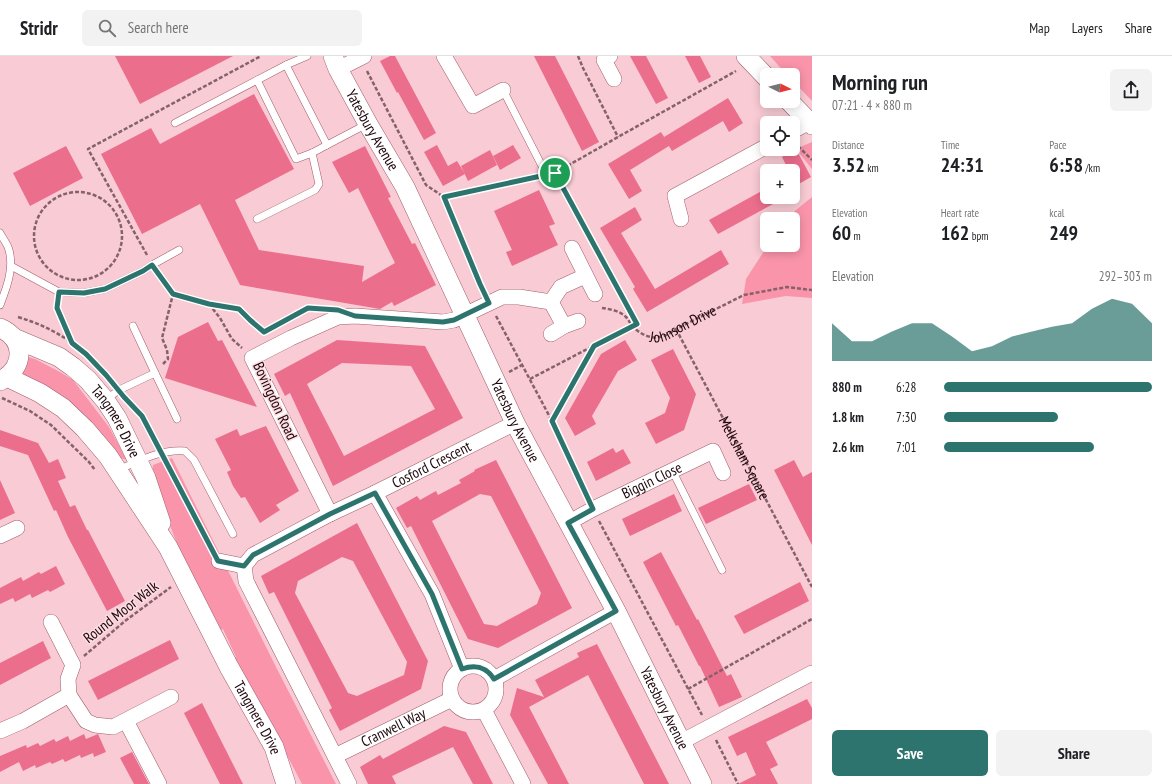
<!DOCTYPE html>
<meta charset="utf-8">
<style>
body{margin:0;font-family:"PT Sans Narrow",sans-serif;background:#f2f2f2;color:#202124;height:100vh;display:flex;flex-direction:column;font-size:15px;white-space:nowrap}
*{box-sizing:border-box;margin:0}
p{font-size:13px;color:#757577}
.icon{flex:none;width:22px;height:22px;fill:none;stroke:currentColor;stroke-width:2;stroke-linecap:round;stroke-linejoin:round}
.map{position:relative;flex:1;overflow:hidden}
.details{display:flex;flex-direction:column;background:#fff;width:360px}
.details>*{flex:none}
.needle{width:26px;rotate:96deg}
.buttons{position:absolute;left:760px;top:12px;display:grid;gap:8px}
.buttons a{display:grid;place-items:center;width:40px;height:40px;border-radius:6px;background:#fff;box-shadow:0 2px 10px #0003;font-size:20px}
.pin{position:absolute;display:grid;place-items:center;width:34px;height:34px;color:#fff;margin:-17px;border:2px solid #fff;border-radius:50%;box-shadow:0 1px 4px #0007}
.round{display:grid;place-items:center;flex:none;width:42px;height:42px;border-radius:6px;background:#f2f2f2}
.overview{display:flex;align-items:center;justify-content:space-between;height:68px;padding:0 20px}
h1{font-size:22px;font-weight:800;line-height:30px}
.stats{display:grid;grid-template-columns:repeat(3,1fr);gap:6px;height:68px;padding:4px 20px}
.stats div{display:grid;align-content:center}
.stats b{font-size:20px;font-weight:800}
.stats small{font-size:11px;font-weight:400}
.stats p{font-size:11px}
.chart{height:112px;padding:8px 20px}
.chart p{display:flex;justify-content:space-between}
.chart svg{width:100%;height:72px;margin-top:4px;fill:#2c746d;opacity:.7}
.cta{display:flex;gap:8px;margin-top:auto;padding:8px 20px}
.cta a{flex:1;height:46px;border-radius:6px;background:#2c746d;color:#fff;font-size:16px;font-weight:800;line-height:46px;text-align:center}
.cta a+a{background:#f2f2f2;color:#202124}
ul{padding:0 20px;list-style:none;font-size:13px}
li{display:grid;grid-template-columns:64px 48px 1fr;align-items:center;height:30px}
li i{height:10px;border-radius:5px;background:#2c746d}
header{display:flex;align-items:center;gap:24px;box-sizing:border-box;height:56px;padding:0 20px;background:#fff;border-bottom:1px solid #e0e0e0}
header strong{font-size:19px}
nav{display:flex;gap:22px;margin-inline-start:auto;font-size:14px}
.search{width:280px;height:36px;background:#f2f2f2;display:flex;align-items:center;gap:10px;box-sizing:border-box;padding:0 14px;border-radius:6px;color:#757577;font-size:15px}
main{display:flex;flex:1;min-height:0}
.map>svg:first-child{display:block}
.green{fill:#fa94aa}
.building{fill:#ec6e8d;fill-rule:evenodd}
.lines{fill:none;stroke-linecap:round;stroke-linejoin:round}
.service-casing{stroke:#a05e6c;stroke-width:8}
.minor-casing{stroke:#a05e6c;stroke-width:16}
.tertiary-casing{stroke:#a05e6c;stroke-width:20}
.path{stroke:#85626a;stroke-width:2.5;stroke-dasharray:4 2;stroke-linecap:butt}
.service{stroke:#fff;stroke-width:7}
.minor{stroke:#fff;stroke-width:15}
.tertiary{stroke:#fff;stroke-width:19}
.route-casing{stroke:#fff;stroke-width:8}
.route{stroke:#2c746d;stroke-width:5}
.labels{text-anchor:middle;stroke-width:3;stroke-linejoin:round;paint-order:stroke}
.street-label{font-size:15px;fill:#1d050b;stroke:#fcdde2}
</style>
<header>
<strong>Stridr</strong>
<div class="search"><svg class="icon" aria-label="search" viewBox="0 0 24 24"><circle cx="10" cy="10" r="6"/><path d="M15 15l6 6"/></svg>Search here</div>
<nav><a>Map</a><a>Layers</a><a>Share</a></nav>
</header>
<main>
<div class="map">
<svg width="812" height="728" viewBox="0 0 812 728">
<rect width="100%" height="100%" fill="#f9cbd4"/>
<!-- green -->
<g class="green">
<polygon points="770,0 812,0 812,45 793,25 793,19 787,19"/>
<polygon points="812,86 812,113 796,93"/>
<polygon points="812,141 812,242 786,240 742,248 746,223 768,189 793,189 793,163 785,163"/>
<polygon points="25,300 35,303 60,316 73,324 109,371 127,404 114,400 16,321"/>
<polygon points="172,402 275,609 336,728 302,728 289,703 271,675 233,603 236,601 223,573 219,575 183,503 152,423 153,409"/>
</g>
<!-- building -->
<g class="building">
<polygon points="115,0 233,0 140,48"/>
<polygon points="390,0 395,0 436,77 424,84 398,36 397,37 380,5"/>
<polygon points="534,0 555,0 599,86 582,95"/>
<polygon points="630,0 646,0 668,42 656,48"/>
<polygon points="685,0 700,0 711,21 699,27"/>
<polygon points="254,38 294,113 235,144 259,194 364,210 362,226 395,207 358,132 349,137 332,106 365,90 391,141 388,142 412,188 415,187 436,229 394,250 392,246 380,253 240,229 200,148 142,178 101,98 151,72 160,88"/>
<polygon points="728,42 743,67 729,76 723,65 672,95 669,90 630,114 642,135 629,143 608,108 661,76 666,84 664,81"/>
<polygon points="437,89 448,110 457,105 465,118 443,130 424,96"/>
<polygon points="513,89 521,102 500,114 493,100"/>
<polygon points="66,90 83,122 30,150 13,117"/>
<polygon points="796,93 811,121 797,129 793,122 793,115 789,115 782,101"/>
<polygon points="490,94 497,109 468,125 461,110"/>
<polygon points="767,132 767,141 786,141 718,178 709,164"/>
<polygon points="539,134 555,168 549,170 558,189 512,210 506,196 512,194 494,155"/>
<polygon points="635,151 642,164 621,177 655,233 721,194 729,208 647,256 633,233 635,231 600,172"/>
<polygon points="208,266 218,285 222,284 257,351 165,322 178,281"/>
<path d="M337,284l88,6 38,72 -130,68 -43,-93 -5,3 -11,-22zM342,307l69,3 24,43 -91,47 -37,-72z"/>
<polygon points="625,284 637,304 618,315 592,360 596,368 575,380 565,362 601,298"/>
<polygon points="673,293 696,338 684,374 656,388 645,367 665,357 670,342 651,304"/>
<polygon points="266,370 299,435 276,449 280,454 260,467 245,441 241,442 233,430 227,416 231,414 215,383 237,373 240,380"/>
<polygon points="0,374 38,387 49,407 58,403 66,422 58,425 70,451 75,449 87,474 88,474 125,545 107,555 68,481 56,454 54,455 28,399 0,390"/>
<polygon points="613,392 616,397 623,393 631,407 596,425 587,406"/>
<path d="M496,404l76,148 -74,40 -30,-9 -57,-113 -4,2 -11,-20 21,-12 3,4 16,-9 2,4 23,-12 -2,-3 16,-9 -1,-1zM480,438l11,2 50,97 -4,11 -40,22 -13,-2 -52,-103z"/>
<polygon points="794,404 803,421 812,416 812,489 774,414"/>
<polygon points="0,424 15,457 0,464"/>
<polygon points="749,428 757,444 706,468 698,452"/>
<polygon points="674,438 682,455 630,480 622,463"/>
<path d="M357,467l71,138 -7,28 -81,42 -11,-21 3,-2 -58,-116 -5,2 -8,-18zM342,501l11,4 54,101 -3,13 -47,21 -9,-3 -53,-100 3,-12z"/>
<polygon points="661,496 697,564 698,563 727,620 731,618 742,641 719,651 700,610 699,610 678,569 676,570 643,506"/>
<polygon points="56,510 65,528 50,536 48,534 32,542 30,538 15,546 13,542 0,548 0,532 21,521 23,525 39,516 41,518"/>
<polygon points="800,526 809,545 744,578 734,560"/>
<polygon points="170,584 179,603 98,644 88,625"/>
<polygon points="43,585 51,602 0,629 0,607"/>
<polygon points="597,588 669,728 644,728 588,619 529,651 569,728 548,728 510,659 517,632 544,641 535,624 579,601 577,597"/>
<polygon points="807,643 812,652 812,663 766,686 778,709 770,713 778,728 738,728 756,719 746,696 737,700 728,681"/>
<polygon points="202,647 243,728 220,728 184,657"/>
<polygon points="444,670 466,676 493,728 473,728 453,691 392,720 396,728 368,728 360,711 380,699 383,703"/>
<polygon points="84,678 86,683 98,678 106,696 94,701 93,697 81,702 80,699 65,706 63,703 52,708 50,706 36,712 35,709 23,715 19,706 0,716 0,700 26,689 27,692 38,687 40,690 54,683 56,686 68,680 70,685"/>
<polygon points="132,696 149,728 134,728 120,702"/>
</g>
<g class="lines">
<defs>
<g id="service">
<polyline points="307,0 286,9 327,89 367,68"/>
<polyline points="257,24 296,103 312,97 327,89"/>
<polyline points="503,34 545,116"/>
<polyline points="175,67 286,9"/>
<polyline points="257,163 315,134 319,128 312,97"/>
<path d="M0,177c2,4 6,9 8,14 7,19 -1,40 -8,58"/>
<polyline points="11,210 59,236 84,237 105,233 143,215 152,209 179,194"/>
<polyline points="155,317 177,363"/>
<polyline points="105,344 119,334 155,317 133,270"/>
<path d="M118,414c21,-9 43,-21 67,-19l9,9 39,74"/>
<polyline points="672,414 722,514"/>
</g>
<g id="minor">
<polyline points="444,0 473,50 503,34"/>
<polyline points="610,0 604,4 614,23"/>
<polyline points="338,13 364,0"/>
<polyline points="793,75 809,66"/>
<polyline points="681,163 675,140 767,90"/>
<polyline points="572,192 595,238"/>
<polyline points="564,270 551,246 561,231 585,220"/>
<polyline points="551,278 564,270 578,265"/>
<polyline points="375,437 432,538 462,613"/>
<polyline points="330,458 252,302 291,282 338,261 355,260 443,266 454,264 502,241 519,241 551,246"/>
<path id="s3" d="M568,467l25,-14 120,-58 10,22"/>
<polyline points="0,480 17,472"/>
<polyline points="219,505 244,510"/>
<circle cx="473" cy="633" r="23"/>
<polyline points="494,623 616,555"/>
<polyline points="69,639 86,665 95,669 113,671 171,641"/>
<polyline points="484,654 523,728"/>
<polyline points="126,665 159,728"/>
<polyline points="0,675 23,665 69,639 68,623 73,609 51,566"/>
<polyline points="681,686 812,617"/>
<path id="s4" d="M335,700l117,-57"/>
<path id="s5" d="M349,728l-103,-203 -2,-15 9,-11 77,-41 45,-21 140,-70"/>
</g>
<g id="tertiary">
<path id="s6" d="M333,0l5,13 30,55 37,63 110,236 101,188 86,173"/>
<polyline points="746,0 767,22"/>
<polyline points="789,45 812,69"/>
<path d="M0,272c26,11 25,40 0,53"/>
<path id="s7" d="M14,282l45,19 14,10 15,13 17,20 12,18 29,60 15,45"/>
<path id="s8" d="M7,321l33,16 23,15 22,21 23,27 60,91 61,120 45,80 12,37"/>
</g>
</defs>
<!-- service casing -->
<use href="#service" class="service-casing"/>
<!-- minor casing -->
<use href="#minor" class="minor-casing"/>
<!-- tertiary casing -->
<use href="#tertiary" class="tertiary-casing"/>
<!-- path -->
<g class="path">
<polyline points="578,0 583,12 618,81"/>
<polyline points="367,15 426,129 444,141 483,234"/>
<polyline points="798,90 812,104"/>
<circle cx="78" cy="180" r="44"/>
<polyline points="444,141 535,122"/>
<polyline points="147,199 88,93 261,0"/>
<polyline points="158,217 173,238 209,248 239,253 249,264 264,276 308,252 317,253"/>
<polyline points="58,247 57,252 72,287"/>
<polyline points="209,248 220,262 232,283 242,292"/>
<path id="s1" d="M602,252c8,1 18,3 24,9 3,3 4,7 7,10 14,13 28,14 43,2l68,-34 43,-8 25,3"/>
<polyline points="496,260 552,365 587,439"/>
<path d="M18,261c20,6 35,13 53,25"/>
<path id="s2" d="M676,273l136,258"/>
<polyline points="163,308 168,303 167,294 162,282 173,238"/>
<polyline points="509,316 522,309"/>
<polyline points="530,323 637,267 555,117 618,81 736,15"/>
<polyline points="2,342 30,355 51,369 89,406 95,414"/>
<polyline points="128,345 142,360 156,387"/>
<polyline points="552,364 594,290"/>
<polyline points="167,408 212,493"/>
<polyline points="599,465 702,659"/>
<polyline points="84,600 125,565 171,531"/>
<polyline points="688,633 812,563"/>
<polyline points="716,684 738,728"/>
</g>
<!-- service -->
<use href="#service" class="service"/>
<!-- minor -->
<use href="#minor" class="minor"/>
<!-- tertiary -->
<use href="#tertiary" class="tertiary"/>
</g>
<g class="lines">
<defs>
<path id="route" d="M555,117l82,151 -43,22 -42,75 41,88 -25,14 48,88 -122,68c-8,-12 -18,-15 -32,-10l-30,-75 -57,-101 -45,21 -77,41 -9,11 -26,-5 -76,-145 -18,-19 -18,-22 -20,-21 -14,-11 -15,-35 2,-16 25,1 21,-4 38,-18 9,-6 21,29 36,10 30,5 11,11 14,12 44,-24 30,2 17,6 88,6 11,-2 35,-17 -9,-19 -36,-87z"/>
</defs>
<!-- route casing -->
<use href="#route" class="route-casing"/>
<!-- route -->
<use href="#route" class="route"/>
</g>
<g class="labels">
<!-- street labels -->
<g class="street-label">
<text dy="5" stroke="none"><textPath href="#s6" startOffset="84">Yatesbury Avenue</textPath></text>
<text dy="5" stroke="none"><textPath href="#s1" startOffset="94">Johnson Drive</textPath></text>
<text transform="translate(275 345) rotate(65)" y="5">Bovingdon Road</text>
<text dy="5" stroke="none"><textPath href="#s6" startOffset="408">Yatesbury Avenue</textPath></text>
<text dy="5" stroke="none"><textPath href="#s7" startOffset="136">Tangmere Drive</textPath></text>
<text dy="5" stroke="none"><textPath href="#s2" startOffset="146">Melksham Square</textPath></text>
<text dy="5" stroke="none"><textPath href="#s5" startOffset="457">Cosford Crescent</textPath></text>
<text dy="5" stroke="none"><textPath href="#s3" startOffset="94">Biggin Close</textPath></text>
<text transform="translate(121 556) rotate(-38)" y="5">Round Moor Walk</text>
<text dy="5" stroke="none"><textPath href="#s6" startOffset="732">Yatesbury Avenue</textPath></text>
<text dy="5" stroke="none"><textPath href="#s8" startOffset="432">Tangmere Drive</textPath></text>
<text dy="5" stroke="none"><textPath href="#s4" startOffset="65">Cranwell Way</textPath></text>
</g>
</g>
</svg>
<div class="buttons">
<a><svg class="needle" viewBox="-14 -14 28 28"><path d="M0-13l5 13h-10z" fill="#e53935"/><path d="M0 13l5-13h-10z" fill="#757577"/></svg></a>
<a><svg class="icon" aria-label="locate" viewBox="0 0 24 24"><circle cx="12" cy="12" r="6"/><path d="M12 2v4M12 18v4M2 12h4M18 12h4"/></svg></a>
<a>+</a>
<a>−</a>
</div>
<div class="pin" style="left:555px;top:117px;background:#1e9e55"><svg class="icon" aria-label="arrive" viewBox="0 0 24 24"><path d="M6 21V4h12l-3 4 3 4H6"/></svg></div>
</div>
<section class="details">
<div class="overview"><div><h1>Morning run</h1><p>07:21 · 4 × 880 m</p></div><a class="round"><svg class="icon" aria-label="share" viewBox="0 0 24 24"><path d="M12 15V3M7 8l5-5 5 5M5 13v7h14v-7"/></svg></a></div>
<div class="stats">
<div><p>Distance</p><b>3.52<small> km</small></b></div>
<div><p>Time</p><b>24:31</b></div>
<div><p>Pace</p><b>6:58<small> /km</small></b></div>
</div>
<div class="stats">
<div><p>Elevation</p><b>60<small> m</small></b></div>
<div><p>Heart rate</p><b>162<small> bpm</small></b></div>
<div><p>kcal</p><b>249</b></div>
</div>
<div class="chart"><p><span>Elevation</span>292–303 m</p>
<svg viewBox="0 0 160 44" preserveAspectRatio="none"><path d="M0 44V21L10 32L20 32L30 26L40 21L50 21L60 29L70 38L80 35L90 29L100 26L110 23L120 21L130 12L140 6L150 9L160 21V44z"/></svg>
</div>
<ul>
<li><b>880 m</b>6:28<i style="width:100%"></i></li>
<li><b>1.8 km</b>7:30<i style="width:55%"></i></li>
<li><b>2.6 km</b>7:01<i style="width:72%"></i></li>
</ul>
<div class="cta"><a>Save</a><a>Share</a></div>
</section>
</main>
